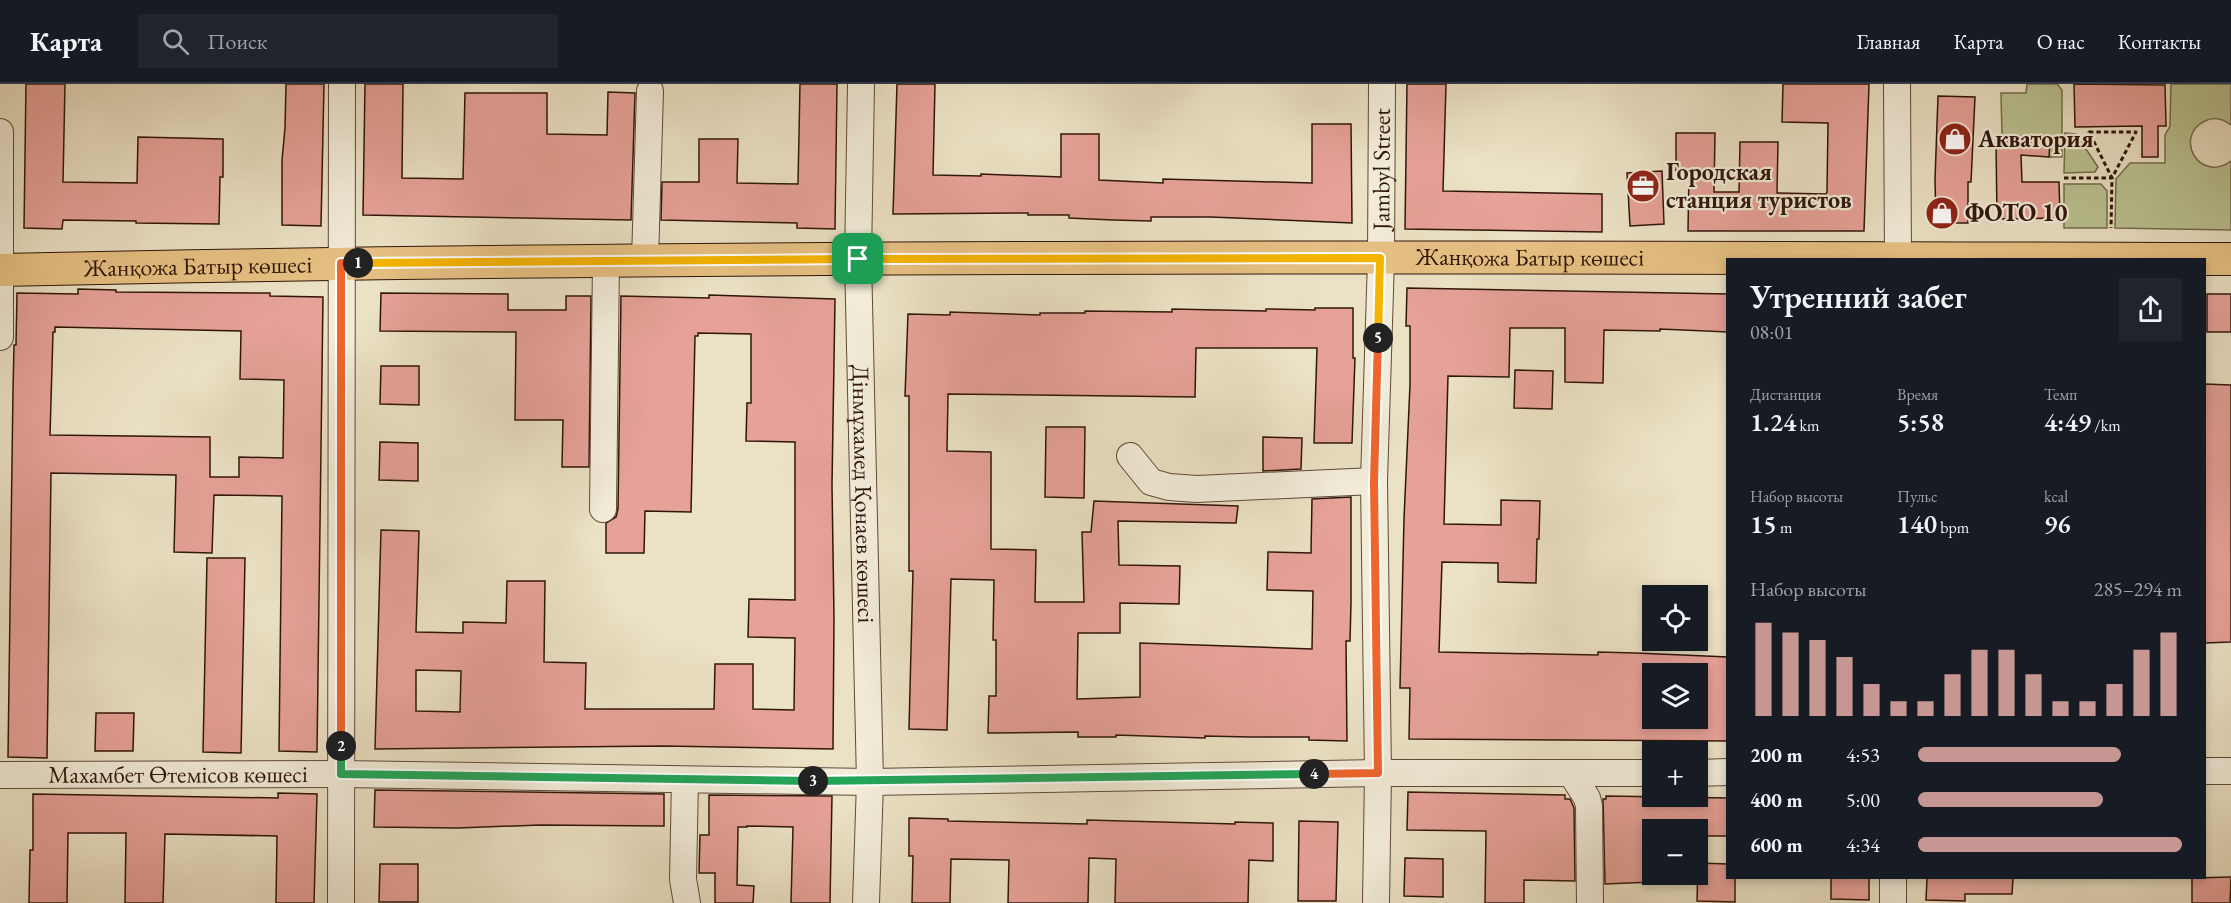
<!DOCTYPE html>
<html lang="ru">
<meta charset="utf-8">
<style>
body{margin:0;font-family:"EB Garamond",serif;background:#20242c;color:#f1f3f6;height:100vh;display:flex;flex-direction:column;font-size:22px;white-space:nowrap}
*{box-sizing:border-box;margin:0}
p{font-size:20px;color:#9ea1a6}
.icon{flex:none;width:33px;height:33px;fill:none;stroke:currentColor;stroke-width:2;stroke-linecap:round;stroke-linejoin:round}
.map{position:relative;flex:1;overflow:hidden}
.drawer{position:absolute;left:1726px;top:174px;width:480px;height:621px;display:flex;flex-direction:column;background:#171b24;border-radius:0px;box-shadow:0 3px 9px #0003}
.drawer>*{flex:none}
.controls{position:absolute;left:1642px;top:501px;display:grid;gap:12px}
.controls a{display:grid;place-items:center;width:66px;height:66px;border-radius:0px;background:#171b24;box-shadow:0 3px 9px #0003;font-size:30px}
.pin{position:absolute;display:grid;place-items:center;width:51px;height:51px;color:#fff;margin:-26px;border-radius:12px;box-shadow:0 3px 9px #0006}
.km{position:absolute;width:30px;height:30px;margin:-15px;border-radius:50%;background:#222;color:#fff;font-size:16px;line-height:30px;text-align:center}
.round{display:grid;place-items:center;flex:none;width:63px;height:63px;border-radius:0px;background:#20242c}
.overview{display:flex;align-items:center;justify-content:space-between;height:102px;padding:0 24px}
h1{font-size:33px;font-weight:600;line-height:45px}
.metrics{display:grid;grid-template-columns:repeat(3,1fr);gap:9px;height:102px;padding:6px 24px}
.metrics div{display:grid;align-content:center}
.metrics b{font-size:26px;font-weight:600}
.metrics small{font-size:16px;font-weight:400}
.metrics p{font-size:16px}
.chart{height:168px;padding:12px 24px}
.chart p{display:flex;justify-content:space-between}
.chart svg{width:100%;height:108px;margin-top:6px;stroke:#c59692;stroke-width:6}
ul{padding:0 24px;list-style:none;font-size:20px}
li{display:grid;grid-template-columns:96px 72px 1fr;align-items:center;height:45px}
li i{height:15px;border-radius:8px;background:#c59692}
header{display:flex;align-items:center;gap:36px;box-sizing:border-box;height:84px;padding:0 30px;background:#171b24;border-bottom:2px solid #363941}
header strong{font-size:28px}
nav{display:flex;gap:33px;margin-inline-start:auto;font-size:21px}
.search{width:420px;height:54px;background:#20242c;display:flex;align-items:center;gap:15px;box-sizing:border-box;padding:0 21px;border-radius:0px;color:#9ea1a6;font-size:22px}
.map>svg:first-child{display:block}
.green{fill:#bac292;stroke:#756c4e;stroke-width:1.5}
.building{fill:#e6a198;stroke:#30160a;stroke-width:1.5;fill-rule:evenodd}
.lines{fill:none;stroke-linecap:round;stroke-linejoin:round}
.minor-casing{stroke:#5f4938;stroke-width:28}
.major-casing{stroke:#30160a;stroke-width:34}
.path{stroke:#30160a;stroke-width:3;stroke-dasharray:4.5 3;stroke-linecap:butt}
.minor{stroke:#f2ecd9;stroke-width:26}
.major{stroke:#e6c082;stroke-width:32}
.split-1-casing{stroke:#fff;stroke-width:12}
.split-2-casing{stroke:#fff;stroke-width:12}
.split-3-casing{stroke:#fff;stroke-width:12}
.split-4-casing{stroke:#fff;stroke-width:12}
.split-5-casing{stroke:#fff;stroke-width:12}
.split-6-casing{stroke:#fff;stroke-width:12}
.split-1{stroke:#f5b400;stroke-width:8}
.split-2{stroke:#f0652b;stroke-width:8}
.split-3{stroke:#22a559;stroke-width:8}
.split-4{stroke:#22a559;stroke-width:8}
.split-5{stroke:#f0652b;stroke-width:8}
.split-6{stroke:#f5b400;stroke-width:8}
.labels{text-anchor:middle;stroke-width:4.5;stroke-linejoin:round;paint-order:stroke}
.poi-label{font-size:24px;font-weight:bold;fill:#30160a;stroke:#f2ecd9;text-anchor:start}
.street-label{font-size:24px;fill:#30160a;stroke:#f2ecd9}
</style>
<header>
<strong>Карта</strong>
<div class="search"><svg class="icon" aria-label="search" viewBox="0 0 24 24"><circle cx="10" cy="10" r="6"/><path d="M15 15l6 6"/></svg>Поиск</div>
<nav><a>Главная</a><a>Карта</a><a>О нас</a><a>Контакты</a></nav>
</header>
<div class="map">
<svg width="2231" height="819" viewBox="0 0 2231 819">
<rect width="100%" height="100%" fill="#ebe1c4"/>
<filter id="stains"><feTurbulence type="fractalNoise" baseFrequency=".00333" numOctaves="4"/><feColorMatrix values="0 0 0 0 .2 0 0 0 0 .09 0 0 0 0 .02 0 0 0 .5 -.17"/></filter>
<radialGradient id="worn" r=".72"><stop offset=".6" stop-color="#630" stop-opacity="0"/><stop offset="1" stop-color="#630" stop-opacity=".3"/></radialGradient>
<!-- green -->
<g class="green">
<polygon points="2027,0 2057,0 2062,6 2062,73 2049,73 2049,58 2021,57 2020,52 2002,52 2001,9 2026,9"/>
<path d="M2171,0h60v41c-8,-6 -17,-9 -26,-4 -32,15 -6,63 26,40v69l-116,-2 1,-49 14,-16h35v-28l5,-9z"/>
<polygon points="2065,49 2076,50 2098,83 2095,88 2064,89"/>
<polygon points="2064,100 2101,100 2107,107 2107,144 2064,144"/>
</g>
<!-- building -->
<g class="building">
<polygon points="26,0 65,0 63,98 137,99 138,53 223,55 223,93 220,93 219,140 136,139 136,137 63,136 62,145 24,144"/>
<polygon points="286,0 324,0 321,142 282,141 282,76 285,44"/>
<polygon points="365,0 403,0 402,94 463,95 465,9 547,9 547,50 607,51 608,8 635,9 631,136 363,131"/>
<polygon points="800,0 837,0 835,145 797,144 797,139 661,136 662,98 699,98 699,55 738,55 737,99 798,100"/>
<polygon points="897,0 935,0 933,91 981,92 981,90 1061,93 1061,50 1099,50 1099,96 1163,99 1163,95 1312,99 1312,40 1351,40 1352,139 1211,133 1151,133 1151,137 1113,136 1069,134 1069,131 1028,131 1028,129 893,130"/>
<polygon points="1407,0 1446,0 1443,107 1602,110 1602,148 1405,145"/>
<polygon points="1783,0 1869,0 1864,147 1688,147 1689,87 1676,87 1676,49 1715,49 1714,108 1739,108 1740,58 1778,58 1777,109 1826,110 1827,108 1828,39 1782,38"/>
<polygon points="2074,0 2165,1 2166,42 2158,42 2158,73 2142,73 2142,42 2075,43"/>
<polygon points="1938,12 1975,13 1971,98 1968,98 1968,139 1936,139 1935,96"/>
<polygon points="1996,58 2050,58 2049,73 2021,71 2022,98 2059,98 2060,134 1997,135"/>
<polygon points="1662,87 1664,140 1630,142 1627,89"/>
<path d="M1407,204l321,6v38l-68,-3v2l-56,-1 -1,53 -38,-1v-54h-55l-1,49 -61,-1 -4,148 57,1v-25l39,1 -1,38h-2l-1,44 -38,-1v-19l-56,-1 -3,90 159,3v-3l38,1 92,4v84l-319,-2 1,-51h-10l4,-169 6,-134v-59h-4zM1653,590h45v44h-45z"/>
<path d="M78,205l38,1v2l154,1v3l53,1 -6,455 -38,-1 3,-255 -68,-1 -2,58 -38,-1 2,-77 -125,-2 -4,285 -39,-1 5,-367 1,-45h2l1,-52 61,1zM55,243l186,4 -1,48 44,1 -1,78 -44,-1v20h-29v-40l-160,-2 3,-103h2z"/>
<polygon points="381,209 508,210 508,226 566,226 566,212 591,212 589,383 562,383 563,336 515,336 516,248 380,247"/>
<rect x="2207" y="210" width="24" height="38"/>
<path d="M709,211l126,4 -3,186 2,132 -1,132 -168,-3 -290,3 6,-219 38,1 -3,101 47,1v-11l43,1 1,-42h38l-1,81 42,1 -1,46h129l1,-45h38v45l41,1 1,-72 -47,-1 1,-38 46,1v-158l-49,-1 1,-38h4v-69l-53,-1v3h-3l-4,176 -46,-1 -1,42h-38v-30l10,-6 2,-8 3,-213 88,2zM416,586l45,1 -1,41 -44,-1z"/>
<polygon points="1315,224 1353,224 1353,274 1355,274 1352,359 1314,359 1317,264 1196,264 1195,313 948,310 947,367 991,368 991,465 1036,466 1035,518 1084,518 1082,448 1091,448 1094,417 1238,422 1236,439 1118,437 1119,481 1180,482 1179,520 1120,519 1120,549 1078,549 1077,615 1140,613 1140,559 1312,565 1313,507 1267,506 1268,468 1311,469 1312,415 1351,413 1351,519 1350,557 1346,557 1347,657 1309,656 1309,653 1250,653 1205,652 1205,654 1116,651 1116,653 1078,653 1078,648 988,649 989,612 996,612 996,556 993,556 994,496 951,495 947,646 909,645 913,487 909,487 909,312 905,312 908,230 950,231 950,228 1040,231 1040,229 1085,229 1085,227 1172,228 1172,225 1266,227 1266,225 1315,226"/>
<polygon points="381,282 419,282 419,321 380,320"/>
<polygon points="1515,286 1553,287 1552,325 1514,324"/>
<polygon points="2205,300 2231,301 2231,558 2205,559"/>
<polygon points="1046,343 1085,343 1084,414 1045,413"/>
<polygon points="1263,353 1302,354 1301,385 1263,387"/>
<polygon points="380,358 418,359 418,397 379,396"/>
<polygon points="207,474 245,474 241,669 203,668"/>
<polygon points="96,629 134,629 133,667 95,667"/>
<polygon points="375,706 664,710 664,742 540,741 457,744 374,743"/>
<polygon points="1408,708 1565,711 1565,715 1570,715 1574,724 1575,797 1524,796 1524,819 1485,819 1486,747 1407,746"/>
<polygon points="278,709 317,710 314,819 276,819 277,752 165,750 163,819 125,819 126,749 68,749 67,819 29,819 30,766 33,766 33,710 278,714"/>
<polygon points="709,711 832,712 830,819 791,819 793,743 747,742 747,743 738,743 737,801 754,802 753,819 715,819 715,789 699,789 700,751 709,751"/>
<polygon points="1606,712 1728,714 1728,752 1698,752 1698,746 1653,746 1653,798 1605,800 1603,715 1606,715"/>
<polygon points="909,734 948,735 948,737 1087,740 1087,736 1235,740 1235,738 1273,739 1273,777 1249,776 1248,819 1115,819 1116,775 1089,774 1088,819 1008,819 1009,776 951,775 950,819 912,819 913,772 909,772"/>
<polygon points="1299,737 1338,738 1336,817 1298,817"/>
<polygon points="1405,774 1443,775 1443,813 1404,812"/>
<polygon points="1698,779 1728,780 1728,794 1735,794 1735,818 1697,817"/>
<polygon points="380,780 418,780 418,818 379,818"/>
<polygon points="2231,793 2230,819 2192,819 2192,794"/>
<polygon points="1831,794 1869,794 1869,816 1831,815"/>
<polygon points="1927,794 2013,794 2012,810 1965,810 1965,817 1926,816"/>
</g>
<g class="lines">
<defs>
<g id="minor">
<path id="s1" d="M861,0l-3,175 12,523 -4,121"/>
<polyline points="1897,0 1898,176"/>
<polyline points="0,48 0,253"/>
<polyline points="645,177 650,7"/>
<polyline points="1130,372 1151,398 1169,403 1197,405 1374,397"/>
<polyline points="603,425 606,177"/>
<polyline points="2205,687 2231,687"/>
<polyline points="1571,689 1587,714 1589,722 1590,819"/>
<polyline points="1698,689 1728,688"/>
<path id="s2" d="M0,691l341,-1 529,8 508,-9h275"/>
<polyline points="685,696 683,795 687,819"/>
<polyline points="341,819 342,0"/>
<path id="s3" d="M1376,819l2,-130 -4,-292 7,-222 1,-175"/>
<polyline points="1893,819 1893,794"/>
</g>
<g id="major">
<path id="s4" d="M0,186c743,-16 1487,-13 2231,-11"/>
</g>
</defs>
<!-- minor casing -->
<use href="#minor" class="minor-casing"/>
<!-- major casing -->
<use href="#major" class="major-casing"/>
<!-- path -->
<polyline class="path" points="2064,94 2112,94 2136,48 2089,48 2112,94 2111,144"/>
<!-- minor -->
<use href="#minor" class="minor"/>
<!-- major -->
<use href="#major" class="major"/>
</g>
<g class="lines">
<defs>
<polyline id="split-1" points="358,179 858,175"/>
<polyline id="split-2" points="341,662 341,179 358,179"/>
<polyline id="split-3" points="341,662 341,690 813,697"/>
<polyline id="split-4" points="813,697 1314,690"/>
<polyline id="split-5" points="1314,690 1378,689 1374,398 1378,254"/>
<polyline id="split-6" points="858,175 1380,174 1378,254"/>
</defs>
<!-- split-1 casing -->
<use href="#split-1" class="split-1-casing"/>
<!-- split-2 casing -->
<use href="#split-2" class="split-2-casing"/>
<!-- split-3 casing -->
<use href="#split-3" class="split-3-casing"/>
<!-- split-4 casing -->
<use href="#split-4" class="split-4-casing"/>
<!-- split-5 casing -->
<use href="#split-5" class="split-5-casing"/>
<!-- split-6 casing -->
<use href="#split-6" class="split-6-casing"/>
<!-- split-1 -->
<use href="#split-1" class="split-1"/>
<!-- split-2 -->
<use href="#split-2" class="split-2"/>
<!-- split-3 -->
<use href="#split-3" class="split-3"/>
<!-- split-4 -->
<use href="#split-4" class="split-4"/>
<!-- split-5 -->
<use href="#split-5" class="split-5"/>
<!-- split-6 -->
<use href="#split-6" class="split-6"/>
</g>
<!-- icons -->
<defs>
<symbol id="shop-disc" viewBox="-11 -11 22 22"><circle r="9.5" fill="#8f2418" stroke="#f2ecd9"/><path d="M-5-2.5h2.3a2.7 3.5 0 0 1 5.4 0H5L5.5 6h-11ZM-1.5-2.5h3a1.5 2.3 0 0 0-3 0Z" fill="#fff"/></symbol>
<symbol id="office-disc" viewBox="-11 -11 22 22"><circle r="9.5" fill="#8f2418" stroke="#f2ecd9"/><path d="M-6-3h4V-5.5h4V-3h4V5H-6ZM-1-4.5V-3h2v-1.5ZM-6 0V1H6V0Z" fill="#fff"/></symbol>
</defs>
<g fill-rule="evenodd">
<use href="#shop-disc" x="1936" y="36" width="38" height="38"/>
<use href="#office-disc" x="1624" y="83" width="38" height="38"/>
<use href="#shop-disc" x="1923" y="110" width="38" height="38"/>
</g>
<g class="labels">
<!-- poi labels -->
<g class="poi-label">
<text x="1978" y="63">Акватория</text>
<text x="1666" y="96">Городская<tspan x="1666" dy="28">станция туристов</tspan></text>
<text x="1965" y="137">ФОТО 10</text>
</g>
<!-- street labels -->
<g class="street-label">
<text dy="8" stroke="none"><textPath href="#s3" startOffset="734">Jambyl Street</textPath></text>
<text dy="8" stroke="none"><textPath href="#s4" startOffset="1530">Жанқожа Батыр көшесі</textPath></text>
<text dy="8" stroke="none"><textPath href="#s4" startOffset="198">Жанқожа Батыр көшесі</textPath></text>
<text dy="8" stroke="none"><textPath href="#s1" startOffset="410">Дінмұхамед Қонаев көшесі</textPath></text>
<text dy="8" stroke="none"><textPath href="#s2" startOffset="178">Махамбет Өтемісов көшесі</textPath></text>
</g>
</g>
<rect width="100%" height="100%" filter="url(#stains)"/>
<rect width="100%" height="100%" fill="url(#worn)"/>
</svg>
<div class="controls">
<a><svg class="icon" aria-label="locate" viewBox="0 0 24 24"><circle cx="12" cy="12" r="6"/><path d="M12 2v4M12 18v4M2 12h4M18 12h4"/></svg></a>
<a><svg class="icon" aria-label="layers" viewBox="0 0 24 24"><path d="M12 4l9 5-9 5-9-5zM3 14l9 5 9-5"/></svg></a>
<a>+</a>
<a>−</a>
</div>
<div class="pin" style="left:858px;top:175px;background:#1e9e55"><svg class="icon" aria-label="arrive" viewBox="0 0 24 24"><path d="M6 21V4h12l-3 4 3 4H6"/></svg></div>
<b class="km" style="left:358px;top:179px">1</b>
<b class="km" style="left:341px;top:662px">2</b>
<b class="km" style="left:813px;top:697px">3</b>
<b class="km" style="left:1314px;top:690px">4</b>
<b class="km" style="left:1378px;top:254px">5</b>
<section class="drawer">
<div class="overview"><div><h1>Утренний забег</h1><p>08:01</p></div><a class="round"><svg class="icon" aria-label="share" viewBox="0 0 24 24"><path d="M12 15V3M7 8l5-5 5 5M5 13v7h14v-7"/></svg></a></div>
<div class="metrics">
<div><p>Дистанция</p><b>1.24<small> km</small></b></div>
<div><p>Время</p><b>5:58</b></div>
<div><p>Темп</p><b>4:49<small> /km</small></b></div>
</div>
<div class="metrics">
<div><p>Набор высоты</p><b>15<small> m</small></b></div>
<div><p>Пульс</p><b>140<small> bpm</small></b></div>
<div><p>kcal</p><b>96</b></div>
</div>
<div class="chart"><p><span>Набор высоты</span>285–294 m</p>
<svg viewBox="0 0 160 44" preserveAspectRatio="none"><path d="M5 44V6M15 44V10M25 44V13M35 44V20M45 44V31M55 44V38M65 44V38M75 44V27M85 44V17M95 44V17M105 44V27M115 44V38M125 44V38M135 44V31M145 44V17M155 44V10"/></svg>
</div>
<ul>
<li><b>200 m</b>4:53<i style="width:77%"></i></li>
<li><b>400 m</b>5:00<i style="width:70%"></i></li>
<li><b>600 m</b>4:34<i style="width:100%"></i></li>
</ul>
</section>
</div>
